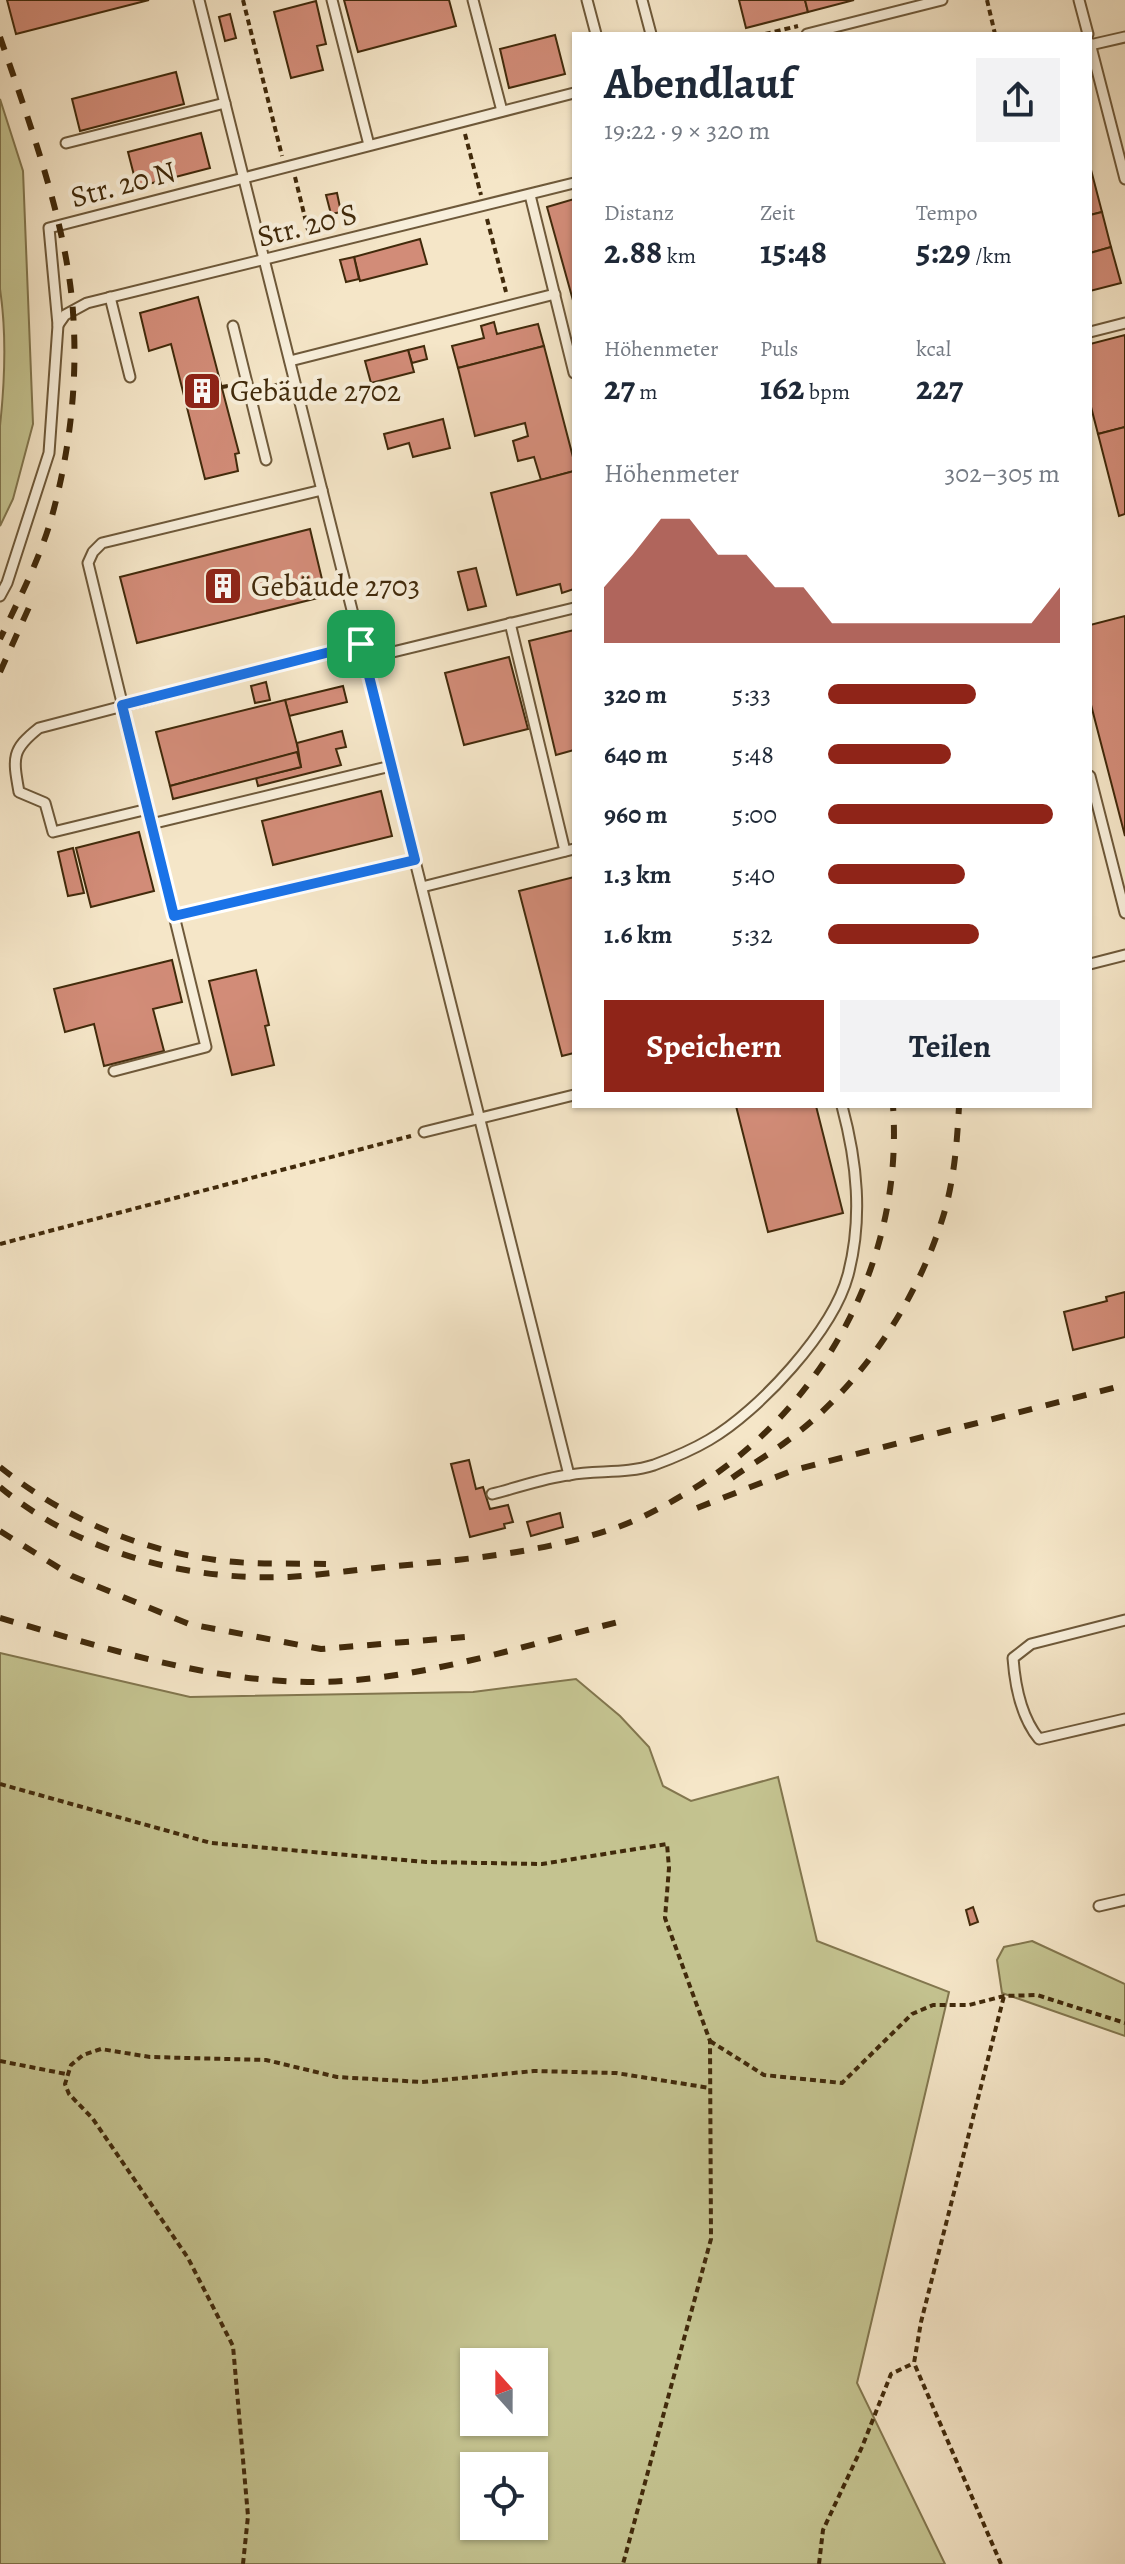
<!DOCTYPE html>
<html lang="de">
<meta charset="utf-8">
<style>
body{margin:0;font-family:Alegreya,serif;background:#f2f2f3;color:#1f2937;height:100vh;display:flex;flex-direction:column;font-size:30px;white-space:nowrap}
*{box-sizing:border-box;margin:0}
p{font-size:26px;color:#747a83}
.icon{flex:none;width:44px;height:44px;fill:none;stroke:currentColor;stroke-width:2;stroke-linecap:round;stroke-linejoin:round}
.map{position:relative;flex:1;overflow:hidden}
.drawer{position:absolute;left:572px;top:32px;width:520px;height:1076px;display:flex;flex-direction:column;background:#fff;border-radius:0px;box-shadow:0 2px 6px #0004}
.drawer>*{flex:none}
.needle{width:52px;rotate:339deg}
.buttons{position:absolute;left:460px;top:2348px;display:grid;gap:16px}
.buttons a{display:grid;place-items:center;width:88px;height:88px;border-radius:0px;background:#fff;box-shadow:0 2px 6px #0004;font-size:40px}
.pin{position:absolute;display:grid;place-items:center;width:68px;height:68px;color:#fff;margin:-34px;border-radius:16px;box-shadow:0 4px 12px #0006}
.round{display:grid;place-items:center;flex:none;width:84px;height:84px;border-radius:0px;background:#f2f2f3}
.headline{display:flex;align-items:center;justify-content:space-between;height:136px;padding:0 32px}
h1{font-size:44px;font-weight:600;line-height:60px}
.metrics{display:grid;grid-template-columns:repeat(3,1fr);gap:12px;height:136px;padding:8px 32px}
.metrics div{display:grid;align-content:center}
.metrics b{font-size:34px;font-weight:600}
.metrics small{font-size:22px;font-weight:400}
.metrics p{font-size:22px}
.chart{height:224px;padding:16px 32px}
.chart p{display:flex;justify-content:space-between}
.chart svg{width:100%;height:144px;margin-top:8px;fill:#8f2418;opacity:.7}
.primary-button{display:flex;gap:16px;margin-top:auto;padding:16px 32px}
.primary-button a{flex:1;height:92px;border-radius:0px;background:#8f2418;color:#fff;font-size:32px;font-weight:600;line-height:92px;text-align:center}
.primary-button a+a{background:#f2f2f3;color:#1f2937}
ul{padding:0 32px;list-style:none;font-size:26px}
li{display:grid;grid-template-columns:128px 96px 1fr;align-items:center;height:60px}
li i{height:20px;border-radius:10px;background:#8f2418}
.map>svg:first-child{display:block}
.green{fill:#c4c390;stroke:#82764e;stroke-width:2;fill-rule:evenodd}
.building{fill:#d28c78;stroke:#412a0b;stroke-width:2}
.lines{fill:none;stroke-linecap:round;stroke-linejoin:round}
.service-casing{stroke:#6e593a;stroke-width:13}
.path{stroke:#412a0b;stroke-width:4;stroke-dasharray:6 4;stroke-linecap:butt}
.service{stroke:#f8efdb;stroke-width:9}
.rail{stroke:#412a0b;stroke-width:6;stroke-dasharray:14 14;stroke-linecap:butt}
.route-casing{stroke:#fff;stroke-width:16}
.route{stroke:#1a73e8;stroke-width:10}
.labels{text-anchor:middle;stroke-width:8;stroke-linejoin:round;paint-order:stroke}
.street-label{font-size:30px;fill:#412a0b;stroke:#f8efdb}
.poi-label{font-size:30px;fill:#412a0b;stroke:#f8efdb;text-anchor:start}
</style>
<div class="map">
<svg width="1125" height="2564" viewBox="0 0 1125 2564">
<rect width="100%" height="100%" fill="#f5e6c8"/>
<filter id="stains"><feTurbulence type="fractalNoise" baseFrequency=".0025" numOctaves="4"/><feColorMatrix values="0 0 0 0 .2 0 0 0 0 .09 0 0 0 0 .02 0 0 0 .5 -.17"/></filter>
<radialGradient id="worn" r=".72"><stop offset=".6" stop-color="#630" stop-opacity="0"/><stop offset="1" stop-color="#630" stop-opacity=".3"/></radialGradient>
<!-- green -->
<g class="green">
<path d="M0,99l23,72 10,253 -20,75 -13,27c0,-33 0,-67 0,-100 5,-46 7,-91 0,-137z"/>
<path d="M0,1653l190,44 283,-5 103,-13 44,37 29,31 14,39 28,15 87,-24 39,164 132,51 -92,391 88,181h-945zM474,2362h60v60h-60zM474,2466h60v60h-60z"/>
<polygon points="1032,1941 1125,1984 1125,2036 1002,1993 997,1960 1004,1947"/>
</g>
<!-- building -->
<g class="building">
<polygon points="7,0 149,0 16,34"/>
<polygon points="344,0 449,0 456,26 358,52"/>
<polygon points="739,0 805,0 808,12 746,28"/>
<polygon points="805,0 854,0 808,12"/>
<polygon points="316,1 326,44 317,46 323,70 291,78 274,12"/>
<polygon points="230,14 236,38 225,41 219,17"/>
<polygon points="555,35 565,74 509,88 500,49"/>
<polygon points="176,72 184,104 80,131 72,99"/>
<polygon points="201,133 210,168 137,187 128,152"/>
<polygon points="1090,166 1102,212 1090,215"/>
<polygon points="337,193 341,212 331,214 326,195"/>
<polygon points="574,199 574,304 547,207"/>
<polygon points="1102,212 1111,247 1090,253 1090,215"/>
<polygon points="420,239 427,264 360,281 354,257"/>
<polygon points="1111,247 1121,283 1090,291 1090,253"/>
<polygon points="354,257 359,279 346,282 340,260"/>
<polygon points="198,297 239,453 235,454 238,471 205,479 171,344 149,351 140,313"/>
<polygon points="494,322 497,334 538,324 544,346 458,368 452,346 484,338 481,326"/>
<polygon points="1125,335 1125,427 1098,434 1090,403 1090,344"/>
<polygon points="424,346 427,359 412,363 408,350"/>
<polygon points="544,346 574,461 574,471 541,480 534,457 518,461 513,441 528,436 525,423 475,436 458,368"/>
<polygon points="408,350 414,372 371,383 365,361"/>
<polygon points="443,419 450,448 413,457 409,443 388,449 384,434"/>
<polygon points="1125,427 1125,514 1119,516 1098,434"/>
<polygon points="574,471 574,589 562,593 560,584 517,595 491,493"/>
<polygon points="310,529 326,596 137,643 120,577"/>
<polygon points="476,568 486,606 468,610 458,572"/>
<polygon points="1125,616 1125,836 1090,701 1090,625"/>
<polygon points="574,630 574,750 556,755 529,641"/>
<polygon points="509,657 528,729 464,745 445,673"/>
<polygon points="266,682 270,700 255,703 251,686"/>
<polygon points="343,686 347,702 289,716 285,700"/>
<polygon points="285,700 299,752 170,786 156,732"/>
<polygon points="342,731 346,747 336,749 341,765 258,786 256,778 301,767 297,743"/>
<polygon points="297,752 301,767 173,799 170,786"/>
<polygon points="381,791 392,836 273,865 262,821"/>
<polygon points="139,832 154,891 91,907 76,848"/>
<polygon points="73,848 84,893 68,896 58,852"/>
<polygon points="574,877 574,1053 562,1056 519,891"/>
<polygon points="172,960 182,1002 153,1009 164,1051 104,1066 94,1024 65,1032 54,989"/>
<polygon points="256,970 269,1025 265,1026 274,1065 232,1075 209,981"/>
<polygon points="736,1106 816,1106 843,1213 768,1232"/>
<polygon points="1125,1292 1125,1337 1073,1350 1064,1312 1107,1301 1106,1297"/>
<polygon points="469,1460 476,1489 483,1487 490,1509 508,1505 513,1522 504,1524 505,1528 470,1537 451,1464"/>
<polygon points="560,1513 563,1527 531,1536 527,1522"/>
<polygon points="973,1907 978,1922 970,1925 966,1910"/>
</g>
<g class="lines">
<defs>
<g id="service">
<polyline points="199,0 569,1475"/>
<polyline points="332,0 369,145"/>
<polyline points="473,0 502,111"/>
<polyline points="587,0 596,34"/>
<polyline points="642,0 651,34"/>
<polyline points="1079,0 1088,34"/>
<polyline points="807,34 942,0"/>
<polyline points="1090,43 1125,179"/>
<polyline points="1090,45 1125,37"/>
<polyline points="66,143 225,103"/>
<polyline points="530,195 574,373"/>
<polyline points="110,297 130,377"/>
<polyline points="58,325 65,315 87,303 574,183"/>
<polyline points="233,326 266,460"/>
<polyline points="1090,332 1125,323"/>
<polyline points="290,361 555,294"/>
<polyline points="250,396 295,385"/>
<polyline points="0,596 7,583 49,453 58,325 49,228 574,93"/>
<polyline points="510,623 565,851"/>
<polyline points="364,659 574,608"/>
<polyline points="1090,776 1125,913"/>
<path d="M148,809l-95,23 -8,-29 -26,-11c-6,-34 -8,-42 20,-64l322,-84"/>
<polyline points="151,824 391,766"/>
<polyline points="422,887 574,849"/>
<polyline points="174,916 415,860"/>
<polyline points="1090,964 1125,955"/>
<polyline points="114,1071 206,1047 88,563 93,552 102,543 322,490"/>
<polyline points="424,1132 574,1095"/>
<path d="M492,1494c25,-6 51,-16 77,-19 28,-5 57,-1 85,-10 19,-7 38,-15 55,-25 50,-29 124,-109 139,-165 15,-57 9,-113 -6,-169"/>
<path d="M1125,1620l-94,24 -18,14c2,28 8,59 26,81l86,-20"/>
<polyline points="1099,1906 1125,1900"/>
</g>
</defs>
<!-- service casing -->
<use href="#service" class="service-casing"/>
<!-- path -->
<g class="path">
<polyline points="243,0 282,156"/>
<polyline points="987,0 995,34"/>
<polyline points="765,34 798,26"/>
<polyline points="465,134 481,195"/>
<polyline points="295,177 309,234"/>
<polyline points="487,219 506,292"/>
<polyline points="222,387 233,385"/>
<polyline points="0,1244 411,1136"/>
<polyline points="0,1784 211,1843 426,1862 542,1864 667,1844 669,1868 665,1918 710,2041 711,2239 623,2564"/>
<polyline points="710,2041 764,2075 842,2083 912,2014 933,2005 969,2005 1004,1996 1037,1995 1125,2023"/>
<polyline points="0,2061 66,2074"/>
<polyline points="243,2564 248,2516 233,2346 188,2258 93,2119 69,2094 65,2084 71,2065 83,2055 101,2049 150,2057 266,2060 337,2077 422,2082 534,2071 616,2073 710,2088"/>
<polyline points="819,2564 823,2530 862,2447 891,2374 914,2363"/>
<polyline points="1001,2564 914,2363 921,2322 1004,1996"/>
</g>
<!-- service -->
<use href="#service" class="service"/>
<!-- rail -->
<g class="rail">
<path d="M0,37c29,84 67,187 73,275 5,69 -3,138 -21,204 -12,43 -33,83 -52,123"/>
<polyline points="0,672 30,605"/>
<path d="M0,1467c64,51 135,82 216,93 36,5 74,3 110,4"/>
<path d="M732,1478c18,-13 38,-24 55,-37 72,-53 128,-136 155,-221 12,-37 15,-76 17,-114"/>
<path d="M0,1487c79,66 187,94 289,90 32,-2 64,-7 96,-10 75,-7 149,-13 221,-36 28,-8 57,-24 82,-39 133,-80 216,-229 205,-386"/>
<polyline points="697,1508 794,1470 1125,1385"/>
<polyline points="0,1531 72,1576 189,1624 321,1649 465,1637"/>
<path d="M0,1618c103,29 207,64 315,64 103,-1 204,-35 303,-60"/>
</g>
</g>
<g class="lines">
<defs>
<polygon id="route" points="361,644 415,860 174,916 122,705"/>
</defs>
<!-- route casing -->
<use href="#route" class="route-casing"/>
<!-- route -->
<use href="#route" class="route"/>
</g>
<!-- icons -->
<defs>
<symbol id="building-square" viewBox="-11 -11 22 22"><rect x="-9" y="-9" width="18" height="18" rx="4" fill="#8f2418" stroke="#f8efdb"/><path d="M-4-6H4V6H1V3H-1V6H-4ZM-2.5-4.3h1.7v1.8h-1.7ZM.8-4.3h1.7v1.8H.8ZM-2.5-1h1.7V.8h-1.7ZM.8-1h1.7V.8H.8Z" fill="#fff"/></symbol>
</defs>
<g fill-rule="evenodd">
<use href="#building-square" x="180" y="369" width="44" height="44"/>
<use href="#building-square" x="201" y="564" width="44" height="44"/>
</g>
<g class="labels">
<!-- street labels -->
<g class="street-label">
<text transform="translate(123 184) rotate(-15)" y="10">Str. 20 N</text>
<text transform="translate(307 225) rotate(-14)" y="10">Str. 20 S</text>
</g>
<!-- poi labels -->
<g class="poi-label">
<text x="230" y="401">Gebäude 2702</text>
<text x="251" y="596">Gebäude 2703</text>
</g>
</g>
<rect width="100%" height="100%" filter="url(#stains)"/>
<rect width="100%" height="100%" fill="url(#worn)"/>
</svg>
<div class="buttons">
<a><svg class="needle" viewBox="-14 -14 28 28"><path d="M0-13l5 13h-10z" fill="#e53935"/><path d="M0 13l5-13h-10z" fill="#747a83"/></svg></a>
<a><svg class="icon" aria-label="locate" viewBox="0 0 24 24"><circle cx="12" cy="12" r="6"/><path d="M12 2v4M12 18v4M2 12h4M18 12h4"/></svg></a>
</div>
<div class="pin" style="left:361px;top:644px;background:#1e9e55"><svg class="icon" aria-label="arrive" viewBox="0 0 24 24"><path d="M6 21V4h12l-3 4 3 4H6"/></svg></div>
<section class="drawer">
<div class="headline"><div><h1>Abendlauf</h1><p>19:22 · 9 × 320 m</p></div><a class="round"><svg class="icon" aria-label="share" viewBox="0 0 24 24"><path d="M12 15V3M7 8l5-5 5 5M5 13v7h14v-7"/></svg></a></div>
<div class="metrics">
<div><p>Distanz</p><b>2.88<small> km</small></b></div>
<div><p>Zeit</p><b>15:48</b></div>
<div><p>Tempo</p><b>5:29<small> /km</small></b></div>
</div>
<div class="metrics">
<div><p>Höhenmeter</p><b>27<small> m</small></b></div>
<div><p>Puls</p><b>162<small> bpm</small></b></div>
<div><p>kcal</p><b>227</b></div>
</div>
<div class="chart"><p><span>Höhenmeter</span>302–305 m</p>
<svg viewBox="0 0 160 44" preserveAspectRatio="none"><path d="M0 44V27L10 17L20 6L30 6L40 17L50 17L60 27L70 27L80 38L90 38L100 38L110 38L120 38L130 38L140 38L150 38L160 27V44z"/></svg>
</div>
<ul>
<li><b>320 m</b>5:33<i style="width:64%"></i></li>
<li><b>640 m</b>5:48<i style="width:53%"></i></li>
<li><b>960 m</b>5:00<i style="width:97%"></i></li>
<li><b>1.3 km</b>5:40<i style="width:59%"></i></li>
<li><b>1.6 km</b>5:32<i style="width:65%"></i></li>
</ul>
<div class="primary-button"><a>Speichern</a><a>Teilen</a></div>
</section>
</div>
